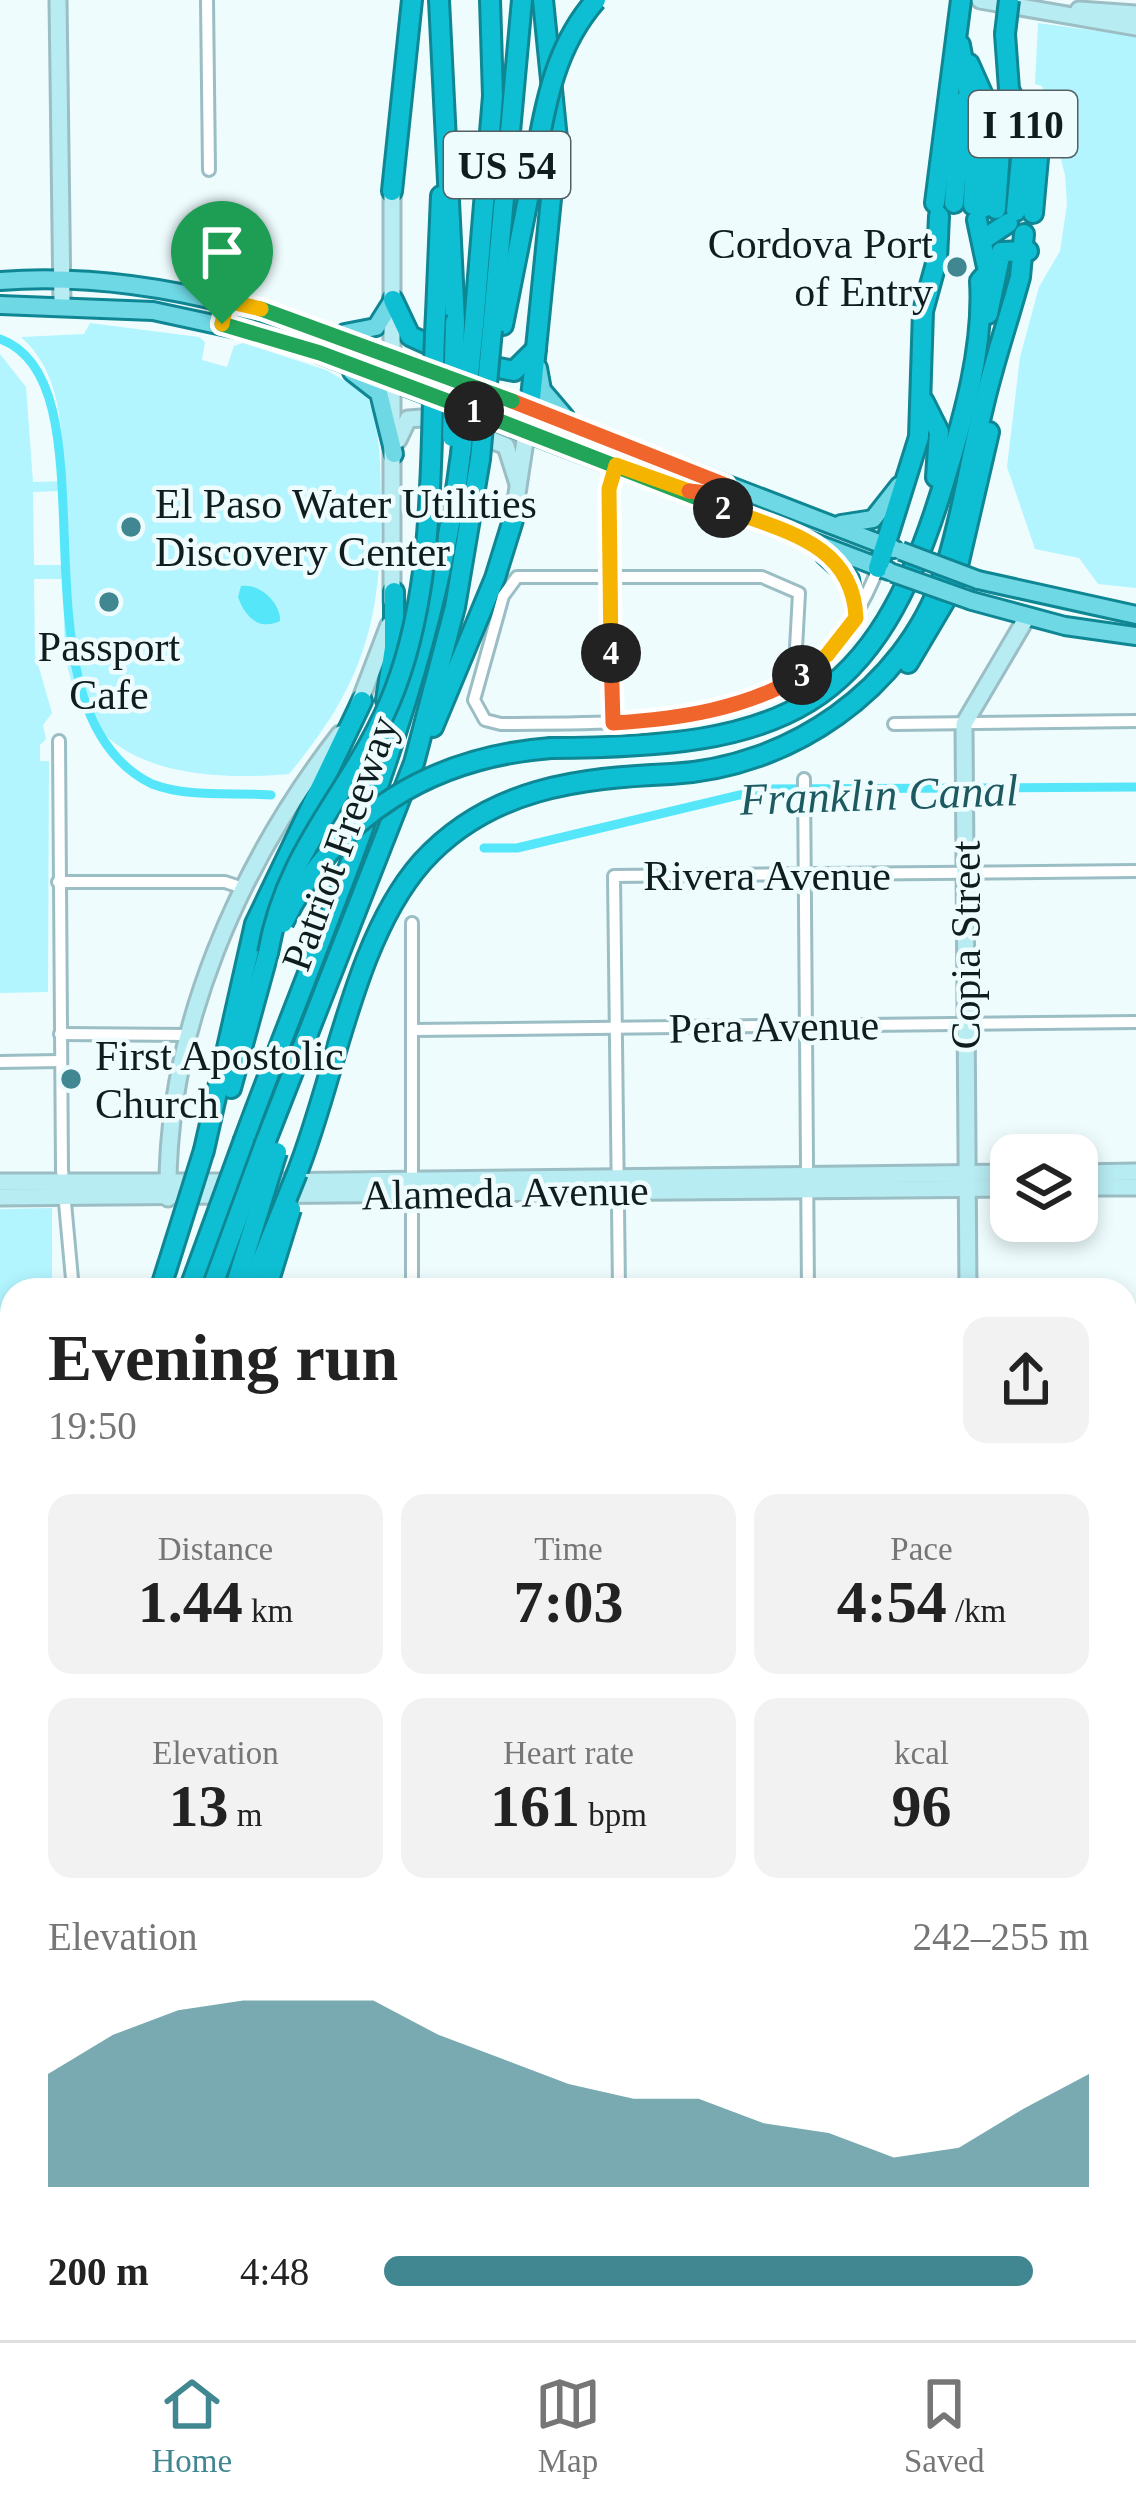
<!DOCTYPE html>
<meta charset="utf-8">
<style>
body{margin:0;font-family:Georgia,serif;background:#f2f2f2;color:#222;height:100vh;display:flex;flex-direction:column;font-size:45px;white-space:nowrap}
*{box-sizing:border-box;margin:0}
p{font-size:39px;color:#767676}
.icon{flex:none;width:66px;height:66px;fill:none;stroke:currentColor;stroke-width:2;stroke-linecap:round;stroke-linejoin:round}
.map{position:relative;flex:1;overflow:hidden}
.drawer{position:absolute;left:0px;top:1278px;width:1137px;height:1062px;display:flex;flex-direction:column;background:#fff;border-radius:36px 36px 0 0;box-shadow:0 6px 18px #0003}
.drawer>*{flex:none}
.buttons{position:absolute;left:990px;top:1134px;display:grid;gap:24px}
.buttons a{display:grid;place-items:center;width:108px;height:108px;border-radius:24px;background:#fff;box-shadow:0 6px 18px #0003;font-size:60px}
.pin{position:absolute;display:grid;place-items:center;width:102px;height:102px;color:#fff;margin:-123px -51px;border-radius:50% 50% 50% 0;rotate:-45deg;box-shadow:0 0 12px #0007}
.pin .icon{rotate:45deg}
.km{position:absolute;width:60px;height:60px;margin:-30px;border-radius:50%;background:#222;color:#fff;font-size:33px;line-height:60px;text-align:center}
.round{display:grid;place-items:center;flex:none;width:126px;height:126px;border-radius:24px;background:#f2f2f2}
.overview{display:flex;align-items:center;justify-content:space-between;height:204px;padding:0 48px}
h1{font-size:66px;font-weight:700;line-height:90px}
.stats{display:grid;grid-template-columns:repeat(3,1fr);gap:18px;height:204px;padding:12px 48px}
.stats div{display:grid;align-content:center;border-radius:24px;background:#f2f2f2;text-align:center}
.stats b{font-size:60px;font-weight:700}
.stats small{font-size:33px;font-weight:400}
.stats p{font-size:33px}
.chart{height:336px;padding:24px 48px}
.chart p{display:flex;justify-content:space-between}
.chart svg{width:100%;height:216px;margin-top:12px;fill:#418791;opacity:.7}
ul{padding:0 48px;list-style:none;font-size:39px}
li{display:grid;grid-template-columns:192px 144px 1fr;align-items:center;height:90px}
li i{height:30px;border-radius:15px;background:#418791}
.tabs{display:flex;justify-content:space-around;align-items:center;height:168px;border-top:3px solid #e0e0e0;background:#fff;font-size:33px;color:#767676}
.tabs a{display:grid;justify-items:center;gap:6px}
.tabs .current{color:#418791}
.map>svg:first-child{display:block}
.green{fill:#b2f5ff;fill-rule:evenodd}
.water{fill:#55e6fa}
.lines{fill:none;stroke-linecap:round;stroke-linejoin:round}
.canal{stroke:#55e6fa;stroke-width:9}
.street-casing{stroke:#9bbec4;stroke-width:16}
.secondary-casing{stroke:#9bbec4;stroke-width:21}
.primary-casing{stroke:#0e8693;stroke-width:22}
.highway-casing{stroke:#0e8693;stroke-width:24}
.street{stroke:#fff;stroke-width:10}
.secondary{stroke:#b7ecf2;stroke-width:15}
.primary{stroke:#6ed8e4;stroke-width:16}
.highway{stroke:#0ebed2;stroke-width:18}
.rail{stroke:#596769;stroke-width:3;stroke-dasharray:24 12;stroke-linecap:butt}
.primary-bridge-casing{stroke:#0e8693;stroke-width:22;stroke-linecap:butt}
.highway-bridge-casing{stroke:#0e8693;stroke-width:24;stroke-linecap:butt}
.primary-bridge{stroke:#6ed8e4;stroke-width:16}
.highway-bridge{stroke:#0ebed2;stroke-width:18}
.split-1-casing{stroke:#fff;stroke-width:24}
.split-2-casing{stroke:#fff;stroke-width:24}
.split-3-casing{stroke:#fff;stroke-width:24}
.split-4-casing{stroke:#fff;stroke-width:24}
.split-5-casing{stroke:#fff;stroke-width:24}
.split-6-casing{stroke:#fff;stroke-width:24}
.split-7-casing{stroke:#fff;stroke-width:24}
.split-8-casing{stroke:#fff;stroke-width:24}
.split-1{stroke:#22a559;stroke-width:15}
.split-2{stroke:#22a559;stroke-width:15}
.split-3{stroke:#f5b400;stroke-width:15}
.split-4{stroke:#f0652b;stroke-width:15}
.split-5{stroke:#f5b400;stroke-width:15}
.split-6{stroke:#f0652b;stroke-width:15}
.split-7{stroke:#22a559;stroke-width:15}
.split-8{stroke:#f5b400;stroke-width:15}
.poi-dot{fill:#418791;stroke:#eefcfe;stroke-width:4.5}
.labels{text-anchor:middle;stroke-width:9;stroke-linejoin:round;paint-order:stroke}
.shield{fill:#eefcfe;stroke:#526062;stroke-width:3}
.shield-label{font-size:39px;font-weight:bold;fill:#0f1d1f}
.poi-label{font-size:42px;fill:#0f1d1f;stroke:#eefcfe;text-anchor:start}
.street-label{font-size:42px;fill:#0f1d1f;stroke:#eefcfe}
.water-label{font-size:45px;font-style:italic;fill:#1c5961;stroke:#eefcfe}
</style>
<div class="map">
<svg width="1136" height="2340" viewBox="0 0 1136 2340">
<rect width="100%" height="100%" fill="#eefcfe"/>
<!-- green -->
<g class="green">
<polygon points="1038,23 1136,36 1136,588 1098,584 1079,558 1035,549 1007,467 1020,357 1039,287 1060,251 1067,204 1065,175 1042,86 1035,84"/>
<path d="M90,323l109,14 6,5 -3,18 25,7 7,-21 9,-3 83,27 39,22c16,34 15,68 16,107 1,119 -15,183 -92,275 -81,7 -190,1 -218,-94 -10,-31 -6,-69 -7,-101h-30l1,75 17,59 -9,12 3,14 -6,6v16h9l-1,231 -48,1v-639l26,33 7,95 30,-1c-1,-52 -1,-108 -42,-144l63,-3zM62,491l2,74h-30l-1,-73z"/>
<polygon points="52,1208 52,1290 12,1290 12,1363 0,1362 0,1209"/>
<polygon points="12,1521 12,1733 0,1733 0,1540"/>
<rect x="56" y="2328" width="748" height="12"/>
</g>
<!-- water -->
<path class="water" d="M241,586c20,-3 40,18 39,35 -21,10 -35,-4 -42,-24z"/>
<g class="lines">
<!-- canal -->
<g class="canal">
<path d="M0,339c122,44 0,371 152,445 37,14 80,8 119,11"/>
<polyline points="484,848 517,848 765,789 1136,787"/>
</g>
<defs>
<g id="street">
<polyline points="207,0 209,170"/>
<path d="M796,648l3,-55 -37,-16h-245l-14,19 -29,104 11,20 16,4c150,-2 314,11 377,-156"/>
<polyline points="613,723 609,489 616,465"/>
<polyline points="894,724 1136,721"/>
<polyline points="59,741 62,1170 73,1290"/>
<polyline points="804,779 808,1290"/>
<polyline points="58,882 225,882 243,888"/>
<polyline points="412,923 412,1290"/>
<polyline points="412,1030 1136,1022"/>
<polyline points="60,1034 190,1035"/>
<polyline points="0,1062 60,1061"/>
<polyline points="619,1290 614,876 1136,871"/>
<polyline points="1125,1336 1136,1336"/>
<polyline points="0,1473 12,1474"/>
<polyline points="1125,1637 1136,1637"/>
<polyline points="1125,2101 1136,2101"/>
<polyline points="1125,2252 1136,2252"/>
<polyline points="44,2328 44,2340"/>
<polyline points="817,2328 817,2340"/>
</g>
<g id="secondary">
<polyline points="58,0 62,303"/>
<polyline points="980,0 1136,27"/>
<polyline points="1079,10 1136,14"/>
<polyline points="392,191 392,602"/>
<polyline points="398,440 408,419 436,417 506,446 518,484"/>
<polyline points="513,520 530,408"/>
<polyline points="357,709 389,625"/>
<polyline points="1077,1173 1136,1172"/>
<polyline points="0,1182 234,1182"/>
<polyline points="258,1182 1011,1173"/>
<polyline points="1077,1187 1136,1187"/>
<polyline points="0,1197 1011,1188"/>
<path d="M168,1198c-3,-167 72,-335 172,-464"/>
<polyline points="968,1290 964,724 1027,617"/>
<polyline points="0,1607 12,1608"/>
<polyline points="1125,1792 1136,1792"/>
<polyline points="1125,1951 1136,1951"/>
<polyline points="972,2328 972,2340"/>
<polyline points="985,2340 985,2328"/>
</g>
<g id="primary">
<path d="M0,281c160,-12 300,41 446,96"/>
<polyline points="0,305 153,311 278,338 889,571"/>
<polyline points="345,333 376,327 393,300"/>
<polyline points="538,368 542,390 565,417"/>
<polyline points="352,372 379,393 394,454"/>
<polyline points="476,388 894,549"/>
<polyline points="841,524 873,519 899,486"/>
<polyline points="825,556 850,579 856,618"/>
<polyline points="978,580 1136,615"/>
<polyline points="972,601 1065,626 1136,636"/>
</g>
<g id="highway">
<polyline points="439,0 455,322"/>
<polyline points="1005,34 1009,89 1038,158 1033,213"/>
<polyline points="960,45 975,128 973,205"/>
<polyline points="969,64 1001,136 996,209"/>
<polyline points="983,117 988,149 983,208"/>
<polyline points="392,191 412,0"/>
<polyline points="935,203 961,0"/>
<polyline points="954,203 962,102"/>
<polyline points="1016,211 1021,159 1016,127"/>
<polyline points="987,237 1008,223"/>
<polyline points="393,300 410,336 448,353"/>
<polyline points="436,314 441,196"/>
<polyline points="988,314 1001,252 1028,251"/>
<polyline points="474,325 493,96 490,0"/>
<polyline points="503,325 532,179"/>
<polyline points="492,330 522,0"/>
<polyline points="474,363 514,371 536,349"/>
<polyline points="924,402 939,432 936,477"/>
<polyline points="530,408 557,139 543,0"/>
<polyline points="878,568 919,437 923,311 937,260 939,216"/>
<polyline points="908,663 953,587 989,432"/>
<polyline points="386,700 394,648 394,592"/>
<polyline points="433,727 495,578 513,520"/>
<path d="M551,748c232,-1 324,-33 394,-269 19,-63 39,-132 35,-198l8,-9 -11,-52"/>
<polyline points="231,1088 268,953"/>
<path d="M244,1140c83,-225 187,-447 217,-686"/>
<polyline points="265,1143 414,763 455,607 480,459"/>
<polyline points="204,1150 255,924 362,701"/>
<path d="M297,1173c38,-95 57,-234 125,-311 67,-74 157,-84 249,-88 118,-6 233,-84 272,-198 18,-54 26,-112 40,-168 10,-44 25,-87 37,-131l4,-43"/>
<polyline points="0,1590 12,1576"/>
<polyline points="0,1665 12,1650"/>
<polyline points="0,1699 12,1684"/>
<polyline points="0,1735 12,1729"/>
<polyline points="0,1765 12,1760"/>
<polyline points="0,1804 12,1791"/>
<polyline points="0,1822 12,1821"/>
<polyline points="1125,1835 1136,1836"/>
<polyline points="1125,1864 1136,1864"/>
<polyline points="0,1876 12,1871"/>
<polyline points="1125,1894 1136,1894"/>
</g>
</defs>
<!-- street casing -->
<use href="#street" class="street-casing"/>
<!-- secondary casing -->
<use href="#secondary" class="secondary-casing"/>
<!-- primary casing -->
<use href="#primary" class="primary-casing"/>
<!-- highway casing -->
<use href="#highway" class="highway-casing"/>
<!-- street -->
<use href="#street" class="street"/>
<!-- secondary -->
<use href="#secondary" class="secondary"/>
<!-- primary -->
<use href="#primary" class="primary"/>
<!-- highway -->
<use href="#highway" class="highway"/>
<!-- rail -->
<g class="rail">
<polyline points="0,1389 12,1390"/>
<polyline points="1125,1478 1136,1479"/>
</g>
<defs>
<g id="primary-bridge">
<polyline points="901,551 978,580"/>
<polyline points="893,573 972,601"/>
</g>
<g id="highway-bridge">
<polyline points="1005,34 1009,0"/>
<path d="M532,179c12,-65 19,-128 64,-179"/>
<polyline points="452,437 455,322"/>
<polyline points="461,454 474,325"/>
<polyline points="480,459 492,330"/>
<path d="M283,923c53,-109 150,-166 268,-175"/>
<path d="M268,953c19,-110 90,-166 127,-264 44,-116 34,-254 41,-375"/>
<polyline points="160,1290 204,1150"/>
<polyline points="189,1290 244,1140"/>
<polyline points="211,1290 265,1143"/>
<polyline points="234,1290 277,1152"/>
<polyline points="250,1290 297,1173"/>
<polyline points="266,1290 291,1209"/>
</g>
</defs>
<!-- primary-bridge casing -->
<use href="#primary-bridge" class="primary-bridge-casing"/>
<!-- highway-bridge casing -->
<use href="#highway-bridge" class="highway-bridge-casing"/>
<!-- primary-bridge -->
<use href="#primary-bridge" class="primary-bridge"/>
<!-- highway-bridge -->
<use href="#highway-bridge" class="highway-bridge"/>
</g>
<g class="lines">
<defs>
<polyline id="split-1" points="222,324 320,353 474,411"/>
<polyline id="split-2" points="474,411 723,508"/>
<path id="split-3" d="M723,508c60,23 130,35 133,110l-29,37 -25,20"/>
<path id="split-4" d="M611,653l2,70c66,-4 133,-14 189,-48"/>
<polyline id="split-5" points="611,653 609,489 616,465 689,491"/>
<polyline id="split-6" points="512,401 725,485 708,493 689,491"/>
<polyline id="split-7" points="261,309 512,401"/>
<polyline id="split-8" points="222,324 227,301 261,309"/>
</defs>
<!-- split-1 casing -->
<use href="#split-1" class="split-1-casing"/>
<!-- split-2 casing -->
<use href="#split-2" class="split-2-casing"/>
<!-- split-3 casing -->
<use href="#split-3" class="split-3-casing"/>
<!-- split-4 casing -->
<use href="#split-4" class="split-4-casing"/>
<!-- split-5 casing -->
<use href="#split-5" class="split-5-casing"/>
<!-- split-6 casing -->
<use href="#split-6" class="split-6-casing"/>
<!-- split-7 casing -->
<use href="#split-7" class="split-7-casing"/>
<!-- split-8 casing -->
<use href="#split-8" class="split-8-casing"/>
<!-- split-1 -->
<use href="#split-1" class="split-1"/>
<!-- split-2 -->
<use href="#split-2" class="split-2"/>
<!-- split-3 -->
<use href="#split-3" class="split-3"/>
<!-- split-4 -->
<use href="#split-4" class="split-4"/>
<!-- split-5 -->
<use href="#split-5" class="split-5"/>
<!-- split-6 -->
<use href="#split-6" class="split-6"/>
<!-- split-7 -->
<use href="#split-7" class="split-7"/>
<!-- split-8 -->
<use href="#split-8" class="split-8"/>
</g>
<!-- markers -->
<g class="poi-dot">
<circle cx="957" cy="267" r="12"/>
<circle cx="131" cy="527" r="12"/>
<circle cx="109" cy="602" r="12"/>
<circle cx="71" cy="1079" r="12"/>
</g>
<g class="labels">
<!-- shield labels -->
<g class="shield">
<rect x="969" y="91" width="108" height="66" rx="9"/>
<rect x="444" y="132" width="126" height="66" rx="9"/>
</g>
<g class="shield-label">
<text x="1023" y="138">I 110</text>
<text x="507" y="179">US 54</text>
</g>
<!-- poi labels -->
<g class="poi-label">
<text x="933" y="258" text-anchor="end">Cordova Port<tspan x="933" dy="48">of Entry</tspan></text>
<text x="155" y="518">El Paso Water Utilities<tspan x="155" dy="48">Discovery Center</tspan></text>
<text x="109" y="661" text-anchor="middle">Passport<tspan x="109" dy="48">Cafe</tspan></text>
<text x="95" y="1070">First Apostolic<tspan x="95" dy="48">Church</tspan></text>
</g>
<!-- street labels -->
<g class="street-label">
<text transform="translate(339 843) rotate(-70)" y="15">Patriot Freeway</text>
<text x="767" y="890">Rivera Avenue</text>
<text transform="translate(965 945) rotate(-90)" y="15">Copia Street</text>
<text transform="translate(774 1026) rotate(-1)" y="15">Pera Avenue</text>
<text transform="translate(505 1192) rotate(-1)" y="15">Alameda Avenue</text>
</g>
<!-- water labels -->
<g class="water-label">
<text transform="translate(879 794) rotate(-2)" y="16">Franklin Canal</text>
</g>
</g>
</svg>
<div class="buttons">
<a><svg class="icon" aria-label="layers" viewBox="0 0 24 24"><path d="M12 4l9 5-9 5-9-5zM3 14l9 5 9-5"/></svg></a>
</div>
<div class="pin" style="left:222px;top:324px;background:#1e9e55"><svg class="icon" aria-label="arrive" viewBox="0 0 24 24"><path d="M6 21V4h12l-3 4 3 4H6"/></svg></div>
<b class="km" style="left:474px;top:411px">1</b>
<b class="km" style="left:723px;top:508px">2</b>
<b class="km" style="left:802px;top:675px">3</b>
<b class="km" style="left:611px;top:653px">4</b>
<section class="drawer">
<div class="overview"><div><h1>Evening run</h1><p>19:50</p></div><a class="round"><svg class="icon" aria-label="share" viewBox="0 0 24 24"><path d="M12 15V3M7 8l5-5 5 5M5 13v7h14v-7"/></svg></a></div>
<div class="stats">
<div><p>Distance</p><b>1.44<small> km</small></b></div>
<div><p>Time</p><b>7:03</b></div>
<div><p>Pace</p><b>4:54<small> /km</small></b></div>
</div>
<div class="stats">
<div><p>Elevation</p><b>13<small> m</small></b></div>
<div><p>Heart rate</p><b>161<small> bpm</small></b></div>
<div><p>kcal</p><b>96</b></div>
</div>
<div class="chart"><p><span>Elevation</span>242–255 m</p>
<svg viewBox="0 0 160 44" preserveAspectRatio="none"><path d="M0 44V21L10 13L20 8L30 6L40 6L50 6L60 13L70 18L80 23L90 26L100 26L110 31L120 33L130 38L140 36L150 28L160 21V44z"/></svg>
</div>
<ul>
<li><b>200 m</b>4:48<i style="width:92%"></i></li>
</ul>
</section>
</div>
<nav class="tabs">
<a class="current"><svg class="icon" aria-label="home" viewBox="0 0 24 24"><path d="M3 11l9-7 9 7M6 9v11h12V9"/></svg>Home</a>
<a><svg class="icon" aria-label="map" viewBox="0 0 24 24"><path d="M3 6l6-2 6 2 6-2v14l-6 2-6-2-6 2zM9 4v14M15 6v14"/></svg>Map</a>
<a><svg class="icon" aria-label="saved" viewBox="0 0 24 24"><path d="M7 4h10v16l-5-4-5 4z"/></svg>Saved</a>
</nav>
